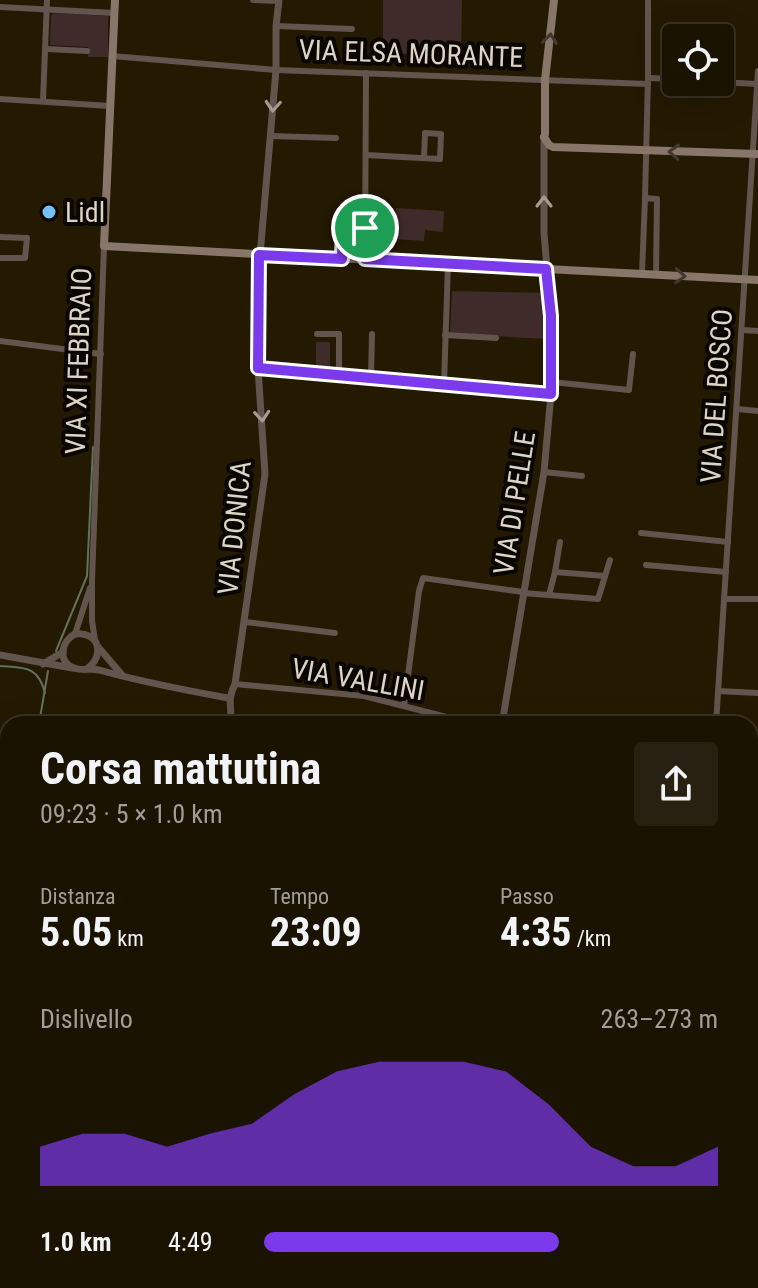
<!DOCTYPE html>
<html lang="it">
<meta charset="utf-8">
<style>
body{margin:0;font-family:"Roboto Condensed",sans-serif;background:#282010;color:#f1f3f6;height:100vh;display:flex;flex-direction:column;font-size:30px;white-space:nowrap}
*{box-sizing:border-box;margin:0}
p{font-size:26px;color:#a09e99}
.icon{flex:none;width:44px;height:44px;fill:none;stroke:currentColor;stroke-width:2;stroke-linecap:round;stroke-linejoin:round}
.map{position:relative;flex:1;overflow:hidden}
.panel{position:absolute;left:0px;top:716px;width:758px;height:572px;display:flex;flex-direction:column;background:#1b1301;border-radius:24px 24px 0 0;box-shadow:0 8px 32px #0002,0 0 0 2px #393223}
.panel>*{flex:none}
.fabs{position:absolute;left:662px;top:24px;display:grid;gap:16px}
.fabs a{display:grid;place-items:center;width:72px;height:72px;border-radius:8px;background:#1b1301;box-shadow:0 8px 32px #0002,0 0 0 2px #393223;font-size:40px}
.pin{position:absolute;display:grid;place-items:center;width:68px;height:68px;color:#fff;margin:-34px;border:4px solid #fff;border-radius:50%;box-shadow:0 2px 8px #0007}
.round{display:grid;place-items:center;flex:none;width:84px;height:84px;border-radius:8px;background:#282010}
.headline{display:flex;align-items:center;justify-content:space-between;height:136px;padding:0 40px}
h1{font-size:44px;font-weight:700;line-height:60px}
.figures{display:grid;grid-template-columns:repeat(3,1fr);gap:12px;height:136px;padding:8px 40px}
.figures div{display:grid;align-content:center}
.figures b{font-size:40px;font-weight:700}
.figures small{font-size:22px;font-weight:400}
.figures p{font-size:22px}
.chart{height:224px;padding:16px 40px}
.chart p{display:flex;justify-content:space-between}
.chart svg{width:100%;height:144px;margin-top:8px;fill:#7c3aed;opacity:.7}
ul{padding:0 40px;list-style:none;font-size:26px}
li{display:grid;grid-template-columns:128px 96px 1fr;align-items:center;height:60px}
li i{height:20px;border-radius:10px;background:#7c3aed}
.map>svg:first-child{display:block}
.green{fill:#402b2b}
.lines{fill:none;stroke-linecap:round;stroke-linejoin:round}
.stream{stroke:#61715c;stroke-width:2}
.minor{stroke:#61554e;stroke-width:6}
.tertiary{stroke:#61554e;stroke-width:7}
.secondary{stroke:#89766b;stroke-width:8}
.oneway{stroke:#433831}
.oneway2{stroke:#a59b90}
.route-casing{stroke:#fff;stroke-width:16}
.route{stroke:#7c3aed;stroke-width:10}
.poi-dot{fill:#75c0f6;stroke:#090501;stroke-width:3}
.labels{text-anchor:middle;stroke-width:8;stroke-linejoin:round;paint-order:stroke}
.street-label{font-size:28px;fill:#dcd5c6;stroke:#090501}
.poi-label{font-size:28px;fill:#dcd5c6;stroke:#090501;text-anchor:start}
</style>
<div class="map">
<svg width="758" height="1288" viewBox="0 0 758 1288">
<rect width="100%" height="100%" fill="#241901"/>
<!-- green -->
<g class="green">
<polygon points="383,0 462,0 461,56 383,53"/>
<polygon points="53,13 108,16 108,57 88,57 88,47 50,45 51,16"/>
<polygon points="396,208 444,211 443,232 425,230 424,241 394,239"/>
<polygon points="452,291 546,293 548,339 450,334"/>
<polygon points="316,342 330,342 330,369 316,368"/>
</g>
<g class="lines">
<!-- stream -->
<g class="stream">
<polyline points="56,651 87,576 93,447"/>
<path d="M0,666c24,2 38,-1 45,27"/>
<polyline points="39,724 48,671"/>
<polyline points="0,1000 8,916"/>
</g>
<!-- minor -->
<g class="minor">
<polyline points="253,0 279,1"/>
<polyline points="0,7 114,13"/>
<polyline points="276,26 352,29"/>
<polyline points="46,49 87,51"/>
<polyline points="112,56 276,70 648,84"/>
<polyline points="648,78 676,79"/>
<polyline points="720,82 757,84"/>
<polyline points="0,99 110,106"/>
<polyline points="43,101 47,0"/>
<polyline points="270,136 336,138"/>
<polyline points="366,155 440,159 441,134 425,133 424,158"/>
<polyline points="645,198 648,78 648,0"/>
<polyline points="0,237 27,238 25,258 0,258"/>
<polyline points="342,259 343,227 365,228"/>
<polyline points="365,259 366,73"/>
<polyline points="642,274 645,198 657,199 656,275"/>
<polyline points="742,330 758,331"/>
<polyline points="317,334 339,334 339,374"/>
<polyline points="445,335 496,338"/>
<polyline points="0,341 101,354"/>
<polyline points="258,368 551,394"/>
<polyline points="371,377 372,334"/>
<polyline points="552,382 629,390 633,354"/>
<polyline points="444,384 448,264"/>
<polyline points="737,409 758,411"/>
<polyline points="544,472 582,476"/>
<polyline points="641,533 728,542"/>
<polyline points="646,565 726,572"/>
<polyline points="555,572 560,542"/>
<polyline points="523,593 598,599 610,560"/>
<polyline points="549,595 555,572 605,576"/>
<polyline points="724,599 758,599"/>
<polyline points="245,622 335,633"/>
<polyline points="75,634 90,588"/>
<polyline points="95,640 92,621 92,581 104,246"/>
<polyline points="235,684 364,696 474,724"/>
<polyline points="718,691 758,693"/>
<polyline points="404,706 419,591 423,578 523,592"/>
<polyline points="716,724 758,71"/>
<polyline points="750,757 758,761"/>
<polyline points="750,766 758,765"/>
<polyline points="750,896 758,896"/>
<polyline points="750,1027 758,1027"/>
<polyline points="750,1249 758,1250"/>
<polyline points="152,1288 154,1280"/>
<polyline points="608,1288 609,1280"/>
</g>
<!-- tertiary -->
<g class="tertiary">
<polyline points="99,648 122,675"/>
<polyline points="0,655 72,668"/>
<polyline points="43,664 63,652"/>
<path d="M88,668c18,-14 10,-37 -13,-34 -14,7 -18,28 -1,34 8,3 17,0 25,2 43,12 85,20 129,28"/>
<path d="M230,724c3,-19 -4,-21 5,-40l30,-210 -7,-106 -1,-78 19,-220v-44l3,-26"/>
<polyline points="502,724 544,472 551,394 551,316 544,233 544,136"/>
<polyline points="429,1288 430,1280"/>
<polyline points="680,1288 680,1280"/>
</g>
<!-- secondary -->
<g class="secondary">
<polyline points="115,0 104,246 758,280"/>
<polyline points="545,134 545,80 554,0"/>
<polyline points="544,137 549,145 553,147 758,154"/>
</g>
</g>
<!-- one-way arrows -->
<defs><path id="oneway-chevron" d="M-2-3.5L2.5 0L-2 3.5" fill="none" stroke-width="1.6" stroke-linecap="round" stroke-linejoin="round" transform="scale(2)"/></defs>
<g class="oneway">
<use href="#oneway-chevron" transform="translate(550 39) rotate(-84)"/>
<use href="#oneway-chevron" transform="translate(674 152) rotate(-178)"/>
<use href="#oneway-chevron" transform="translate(680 276) rotate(3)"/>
</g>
<g class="oneway2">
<use href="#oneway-chevron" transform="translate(273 106) rotate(94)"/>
<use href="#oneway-chevron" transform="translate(544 202) rotate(-90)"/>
<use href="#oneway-chevron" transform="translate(262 416) rotate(85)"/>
</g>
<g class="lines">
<defs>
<polygon id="route" points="343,227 365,228 365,259 546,269 551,316 551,394 258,368 259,255 342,259"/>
</defs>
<!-- route casing -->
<use href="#route" class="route-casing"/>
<!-- route -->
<use href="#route" class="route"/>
</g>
<!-- markers -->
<circle class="poi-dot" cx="49" cy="212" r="8"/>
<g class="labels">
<!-- street labels -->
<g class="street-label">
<text transform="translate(411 53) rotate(2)" y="10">VIA ELSA MORANTE</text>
<text transform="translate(78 361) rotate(-88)" y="10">VIA XI FEBBRAIO</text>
<text transform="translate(716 396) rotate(-86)" y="10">VIA DEL BOSCO</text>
<text transform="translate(514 503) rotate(-81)" y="10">VIA DI PELLE</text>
<text transform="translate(234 528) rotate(-84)" y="10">VIA DONICA</text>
<text transform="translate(358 679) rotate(10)" y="10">VIA VALLINI</text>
</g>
<!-- poi labels -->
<g class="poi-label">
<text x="65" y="222">Lidl</text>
</g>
</g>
</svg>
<div class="fabs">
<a><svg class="icon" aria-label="locate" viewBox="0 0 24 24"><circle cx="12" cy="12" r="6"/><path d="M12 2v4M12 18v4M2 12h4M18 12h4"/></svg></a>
</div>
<div class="pin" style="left:365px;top:228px;background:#1e9e55"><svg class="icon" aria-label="arrive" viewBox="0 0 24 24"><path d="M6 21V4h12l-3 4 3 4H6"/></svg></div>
<section class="panel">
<div class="headline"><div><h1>Corsa mattutina</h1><p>09:23 · 5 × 1.0 km</p></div><a class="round"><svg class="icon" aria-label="share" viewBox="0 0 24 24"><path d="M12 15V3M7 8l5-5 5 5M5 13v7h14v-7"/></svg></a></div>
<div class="figures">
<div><p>Distanza</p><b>5.05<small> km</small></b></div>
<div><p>Tempo</p><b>23:09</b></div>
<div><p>Passo</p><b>4:35<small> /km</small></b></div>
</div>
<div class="chart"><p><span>Dislivello</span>263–273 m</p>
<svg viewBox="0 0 160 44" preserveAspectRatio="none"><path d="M0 44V32L10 28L20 28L30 32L40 28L50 25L60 16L70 9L80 6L90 6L100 6L110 9L120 19L130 32L140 38L150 38L160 32V44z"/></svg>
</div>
<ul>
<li><b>1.0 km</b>4:49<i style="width:65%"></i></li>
</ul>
</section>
</div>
